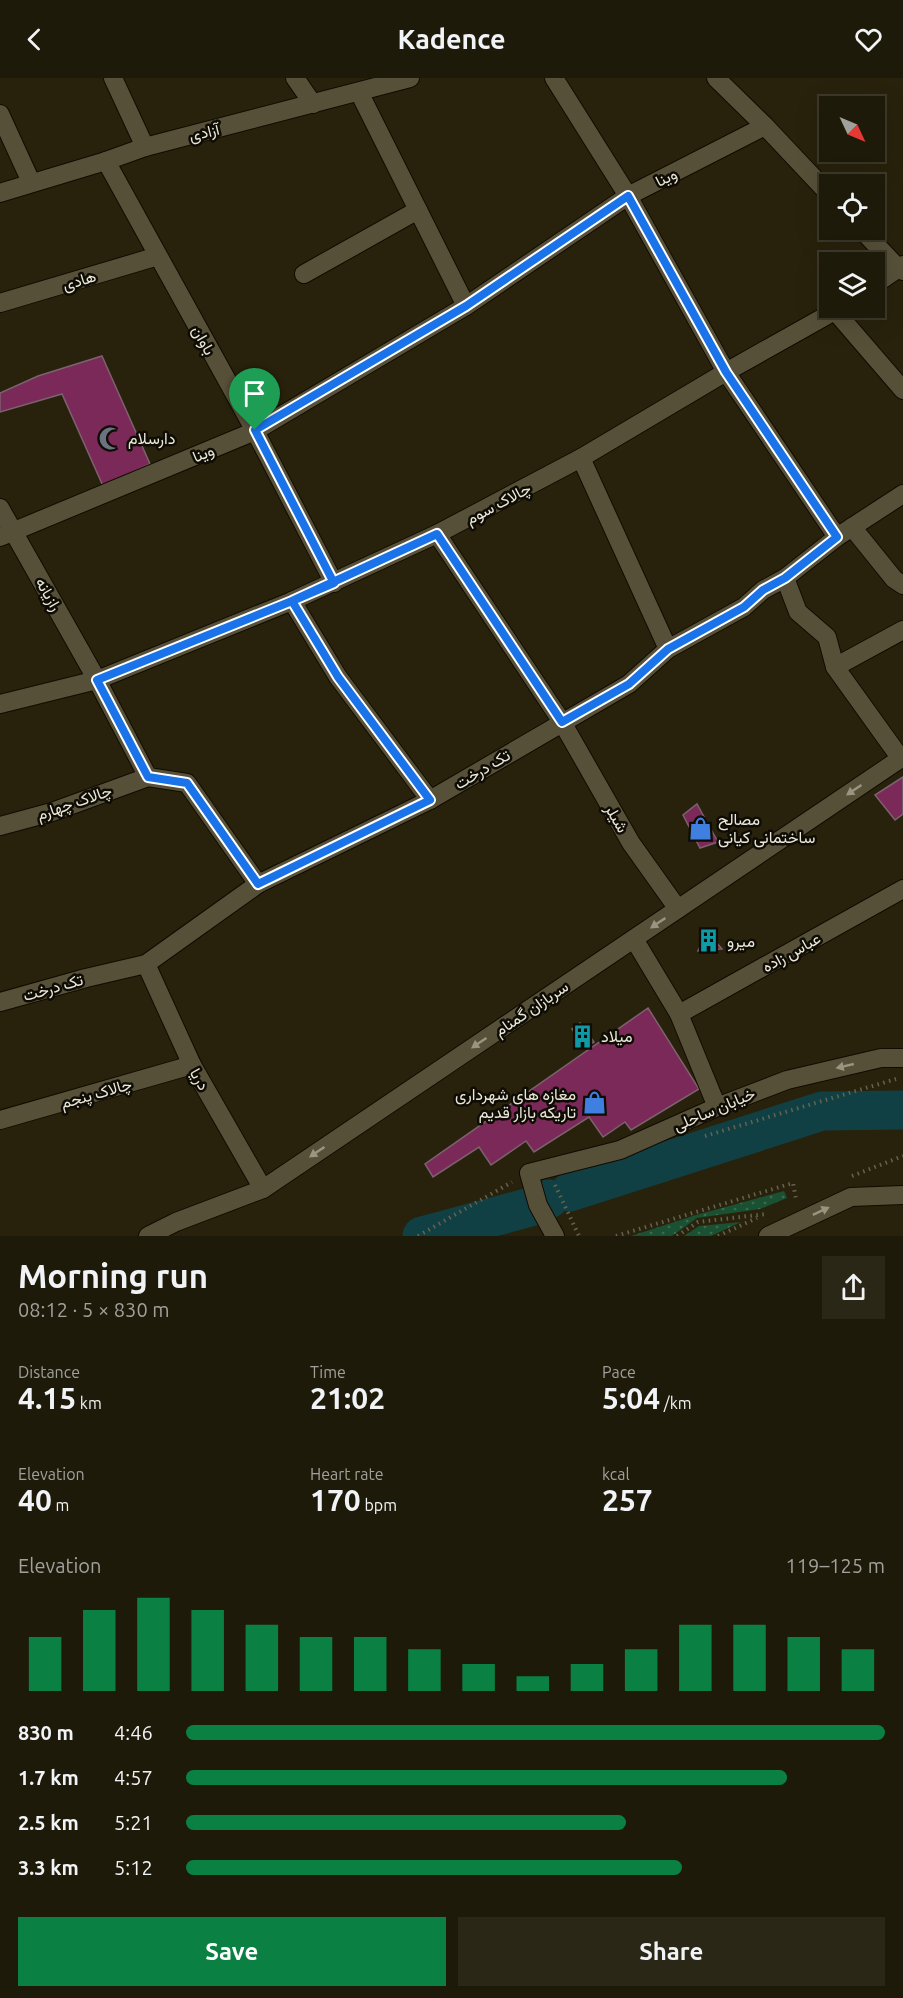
<!DOCTYPE html>
<meta charset="utf-8">
<style>
body{margin:0;font-family:Ubuntu,Vazirmatn,sans-serif;background:#2b2717;color:#f1f3f6;height:100vh;display:flex;flex-direction:column;font-size:22px;white-space:nowrap}
*{box-sizing:border-box;margin:0}
p{font-size:20px;color:#a1a19c}
.icon{flex:none;width:33px;height:33px;fill:none;stroke:currentColor;stroke-width:2;stroke-linecap:round;stroke-linejoin:round}
.map{position:relative;height:1158px;overflow:hidden}
.panel{display:flex;flex-direction:column;background:#1e1a09;flex:1}
.panel>*{flex:none}
.needle{width:39px;rotate:134deg}
.controls{position:absolute;left:819px;top:18px;display:grid;gap:12px}
.controls a{display:grid;place-items:center;width:66px;height:66px;border-radius:0px;background:#1e1a09;box-shadow:0 6px 24px #0002,0 0 0 2px #3c382a;font-size:30px}
.pin{position:absolute;display:grid;place-items:center;width:51px;height:51px;color:#fff;margin:-62px -26px;border-radius:50% 50% 50% 0;rotate:-45deg;box-shadow:0 0 6px #0007}
.pin .icon{rotate:45deg}
.round{display:grid;place-items:center;flex:none;width:63px;height:63px;border-radius:0px;background:#2b2717}
.headline{display:flex;align-items:center;justify-content:space-between;height:102px;padding:0 18px}
h1{font-size:33px;font-weight:700;line-height:45px}
.figures{display:grid;grid-template-columns:repeat(3,1fr);gap:9px;height:102px;padding:6px 18px}
.figures div{display:grid;align-content:center}
.figures b{font-size:30px;font-weight:700}
.figures small{font-size:16px;font-weight:400}
.figures p{font-size:16px}
.chart{height:168px;padding:12px 18px}
.chart p{display:flex;justify-content:space-between}
.chart svg{width:100%;height:108px;margin-top:6px;stroke:#0b8043;stroke-width:6}
.primary-button{display:flex;gap:12px;margin-top:auto;padding:12px 18px}
.primary-button a{flex:1;height:69px;border-radius:0px;background:#0b8043;color:#fff;font-size:24px;font-weight:700;line-height:69px;text-align:center}
.primary-button a+a{background:#2b2717;color:#f1f3f6}
ul{padding:0 18px;list-style:none;font-size:20px}
li{display:grid;grid-template-columns:96px 72px 1fr;align-items:center;height:45px}
li i{height:15px;border-radius:8px;background:#0b8043}
header{display:flex;justify-content:space-between;align-items:center;height:78px;padding:0 18px;background:#1e1a09;font-size:27px;font-weight:700}
.map>svg:first-child{display:block}
.grass{fill:url(#grass-dots)}
.lines{fill:none;stroke-linecap:round;stroke-linejoin:round}
.river{stroke:#104044;stroke-width:39}
.building{fill:#7b2958;stroke:#7c626e;stroke-width:1.5}
.minor-casing{stroke:#110b00;stroke-width:20}
.path{stroke:#67624f;stroke-width:4;stroke-dasharray:1.5 4.5;stroke-linecap:butt}
.minor{stroke:#575039;stroke-width:18}
.oneway{fill:#9a9481}
.route-casing{stroke:#fff;stroke-width:12}
.route{stroke:#1a73e8;stroke-width:8}
.labels{text-anchor:middle;stroke-width:5;stroke-linejoin:round;paint-order:stroke}
.street-label{font-size:16px;fill:#ebe8da;stroke:#0e0c04}
.poi-label{font-size:16px;fill:#ebe8da;stroke:#0e0c04;text-anchor:start}
</style>
<header><svg class="icon" aria-label="back" viewBox="0 0 24 24"><path d="M15 5l-7 7 7 7"/></svg>Kadence<svg class="icon" aria-label="heart" viewBox="0 0 24 24"><path d="M12 20l-8-8c-3-5 5-10 8-4 3-6 11-1 8 4z"/></svg></header>
<div class="map">
<svg width="903" height="1158" viewBox="0 0 903 1158">
<defs>
<pattern id="grass-dots" width="8" height="8" patternUnits="userSpaceOnUse" patternTransform="scale(1.5)"><rect width="8" height="8" fill="#195132"/><path d="M2 2h.1M6 6h.1" fill="none" stroke="#3b6a4f" stroke-width="1.8" stroke-linecap="round"/></pattern>
</defs>
<rect width="100%" height="100%" fill="#28220c"/>
<!-- grass -->
<g class="grass">
<polygon points="784,1113 787,1120 760,1131 697,1140 672,1158 631,1158 696,1137"/>
<polygon points="741,1144 711,1158 684,1158 699,1148"/>
</g>
<g class="lines">
<!-- river -->
<g class="river">
<polyline points="570,1114 822,1033 903,1032"/>
<polyline points="422,1158 538,1127 549,1121"/>
</g>
</g>
<!-- building -->
<g class="building">
<polygon points="102,278 150,386 103,408 62,316 0,334 0,315 38,298"/>
<polygon points="903,699 903,736 895,742 875,717"/>
<polygon points="697,726 718,764 700,770 683,737"/>
<polygon points="707,854 722,871 698,873"/>
<polygon points="648,930 699,1011 631,1052 625,1044 603,1059 589,1039 534,1074 526,1063 491,1087 479,1069 433,1099 425,1086"/>
<polygon points="580,945 594,964 584,970 572,951"/>
</g>
<g class="lines">
<defs>
<g id="minor">
<polyline points="113,0 145,69"/>
<polyline points="295,0 313,26"/>
<polyline points="554,0 628,118 726,294 837,459"/>
<polyline points="716,0 765,48 830,117"/>
<polyline points="359,14 466,228"/>
<polyline points="0,36 31,104"/>
<polyline points="106,83 255,353 334,505"/>
<polyline points="0,115 106,83 145,69 410,0"/>
<polyline points="862,152 899,191 903,193"/>
<polyline points="304,196 418,132"/>
<polyline points="874,207 903,187"/>
<polyline points="0,225 158,178"/>
<polyline points="835,233 903,312"/>
<polyline points="581,380 668,571"/>
<polyline points="0,430 97,602 148,699 187,705 258,806"/>
<polyline points="852,449 894,501 903,507"/>
<polyline points="437,456 562,644 631,765 678,831"/>
<polyline points="0,459 255,353 466,228 628,118 765,48"/>
<polyline points="785,500 798,534 827,559 835,589 901,681"/>
<polyline points="292,523 338,599 430,722"/>
<polyline points="835,589 903,552"/>
<polyline points="0,626 97,602 292,523 437,456 581,380 726,294 840,230"/>
<polyline points="0,748 52,734 148,699"/>
<polyline points="634,861 679,936 717,1029"/>
<polyline points="146,886 192,987 263,1111"/>
<polyline points="0,924 86,900 146,886 258,806 430,722 629,606 668,571 744,529 763,512 785,500 837,459 903,416"/>
<polyline points="679,936 903,811"/>
<polyline points="0,1042 192,987"/>
<polyline points="148,1158 176,1144 263,1111 903,679"/>
<polyline points="555,1158 538,1127 529,1095 620,1072 717,1029 787,1002 881,980 903,980"/>
<polyline points="768,1158 851,1119 903,1117"/>
</g>
</defs>
<!-- minor casing -->
<use href="#minor" class="minor-casing"/>
<!-- path -->
<g class="path">
<polyline points="705,1058 896,1001"/>
<polyline points="852,1098 903,1078"/>
<polyline points="555,1107 579,1158"/>
<polyline points="418,1158 512,1104"/>
<polyline points="616,1158 793,1105 796,1121 794,1122"/>
<polyline points="677,1158 698,1144 766,1136"/>
<polyline points="718,1158 757,1140"/>
</g>
<!-- minor -->
<use href="#minor" class="minor"/>
</g>
<!-- one-way arrows -->
<defs><path id="oneway-solid" d="M-6-.8H1V-3.2L6.5 0L1 3.2V.8H-6Z" transform="scale(1.5)"/></defs>
<g class="oneway">
<use href="#oneway-solid" transform="translate(854 712) rotate(146)"/>
<use href="#oneway-solid" transform="translate(658 845) rotate(146)"/>
<use href="#oneway-solid" transform="translate(479 965) rotate(146)"/>
<use href="#oneway-solid" transform="translate(845 988) rotate(167)"/>
<use href="#oneway-solid" transform="translate(317 1074) rotate(146)"/>
<use href="#oneway-solid" transform="translate(821 1133) rotate(-25)"/>
</g>
<g class="lines">
<defs>
<polyline id="route" points="255,352 334,505 292,523 338,599 430,722 258,806 187,705 148,699 97,602 292,523 437,456 562,644 629,606 668,571 744,529 763,512 785,500 837,459 726,294 628,118 466,228 255,352"/>
</defs>
<!-- route casing -->
<use href="#route" class="route-casing"/>
<!-- route -->
<use href="#route" class="route"/>
</g>
<!-- icons -->
<defs>
<symbol id="mosque-bare" viewBox="-9 -9 18 18"><path d="M3.5-4.9A6 6 0 1 0 3.5 4.9A5 5 0 1 1 3.5-4.9Z" fill="#6b7280" stroke="#0e0c04" stroke-width="2.5" paint-order="stroke"/></symbol>
<symbol id="shop-bare" viewBox="-9 -9 18 18"><path d="M-5-2.5h2.3a2.7 3.5 0 0 1 5.4 0H5L5.5 6h-11ZM-1.5-2.5h3a1.5 2.3 0 0 0-3 0Z" fill="#3f7fe0" stroke="#0e0c04" stroke-width="2.5" paint-order="stroke"/></symbol>
<symbol id="building-bare" viewBox="-9 -9 18 18"><path d="M-4-6H4V6H1V3H-1V6H-4ZM-2.5-4.3h1.7v1.8h-1.7ZM.8-4.3h1.7v1.8H.8ZM-2.5-1h1.7V.8h-1.7ZM.8-1h1.7V.8H.8Z" fill="#0f9aa8" stroke="#0e0c04" stroke-width="2.5" paint-order="stroke"/></symbol>
</defs>
<g fill-rule="evenodd">
<use href="#mosque-bare" x="94" y="344" width="33" height="33"/>
<use href="#shop-bare" x="684" y="734" width="33" height="33"/>
<use href="#building-bare" x="692" y="846" width="33" height="33"/>
<use href="#building-bare" x="566" y="942" width="33" height="33"/>
<use href="#shop-bare" x="578" y="1008" width="33" height="33"/>
</g>
<g class="labels">
<!-- street labels -->
<g class="street-label">
<text transform="translate(204 54) rotate(-14)" y="6">آزادی</text>
<text transform="translate(666 99) rotate(-27)" y="6">وینا</text>
<text transform="translate(79 202) rotate(-17)" y="6">هادی</text>
<text transform="translate(204 262) rotate(61)" y="6">باوان</text>
<text transform="translate(203 375) rotate(-23)" y="6">وینا</text>
<text transform="translate(498 425) rotate(-28)" y="6">چالاک سوم</text>
<text transform="translate(49 516) rotate(60)" y="6">رازیانه</text>
<text transform="translate(482 691) rotate(-31)" y="6">تک درخت</text>
<text transform="translate(74 724) rotate(-19)" y="6">چالاک چهارم</text>
<text transform="translate(617 740) rotate(60)" y="6">شیلر</text>
<text transform="translate(791 874) rotate(-29)" y="6">عباس زاده</text>
<text transform="translate(53 909) rotate(-16)" y="6">تک درخت</text>
<text transform="translate(531 930) rotate(-34)" y="6">سربازان گمنام</text>
<text transform="translate(200 1001) rotate(61)" y="6">دریا</text>
<text transform="translate(96 1015) rotate(-16)" y="6">چالاک پنجم</text>
<text transform="translate(714 1031) rotate(-23)" y="6">خیابان ساحلی</text>
</g>
<!-- poi labels -->
<g class="poi-label">
<text x="128" y="366">دارسلام</text>
<text x="718" y="747">مصالح<tspan x="718" dy="18">ساختمانی کیانی</tspan></text>
<text x="727" y="869">میرو</text>
<text x="601" y="964">میلاد</text>
<text x="576" y="1022" text-anchor="end">مغازه های شهرداری<tspan x="576" dy="18">تاریکه بازار قدیم</tspan></text>
</g>
</g>
</svg>
<div class="controls">
<a><svg class="needle" viewBox="-14 -14 28 28"><path d="M0-13l5 13h-10z" fill="#e53935"/><path d="M0 13l5-13h-10z" fill="#a1a19c"/></svg></a>
<a><svg class="icon" aria-label="locate" viewBox="0 0 24 24"><circle cx="12" cy="12" r="6"/><path d="M12 2v4M12 18v4M2 12h4M18 12h4"/></svg></a>
<a><svg class="icon" aria-label="layers" viewBox="0 0 24 24"><path d="M12 4l9 5-9 5-9-5zM3 14l9 5 9-5"/></svg></a>
</div>
<div class="pin" style="left:255px;top:352px;background:#1e9e55"><svg class="icon" aria-label="arrive" viewBox="0 0 24 24"><path d="M6 21V4h12l-3 4 3 4H6"/></svg></div>
</div>
<section class="panel">
<div class="headline"><div><h1>Morning run</h1><p>08:12 · 5 × 830 m</p></div><a class="round"><svg class="icon" aria-label="share" viewBox="0 0 24 24"><path d="M12 15V3M7 8l5-5 5 5M5 13v7h14v-7"/></svg></a></div>
<div class="figures">
<div><p>Distance</p><b>4.15<small> km</small></b></div>
<div><p>Time</p><b>21:02</b></div>
<div><p>Pace</p><b>5:04<small> /km</small></b></div>
</div>
<div class="figures">
<div><p>Elevation</p><b>40<small> m</small></b></div>
<div><p>Heart rate</p><b>170<small> bpm</small></b></div>
<div><p>kcal</p><b>257</b></div>
</div>
<div class="chart"><p><span>Elevation</span>119–125 m</p>
<svg viewBox="0 0 160 44" preserveAspectRatio="none"><path d="M5 44V22M15 44V11M25 44V6M35 44V11M45 44V17M55 44V22M65 44V22M75 44V27M85 44V33M95 44V38M105 44V33M115 44V27M125 44V17M135 44V17M145 44V22M155 44V27"/></svg>
</div>
<ul>
<li><b>830 m</b>4:46<i style="width:100%"></i></li>
<li><b>1.7 km</b>4:57<i style="width:86%"></i></li>
<li><b>2.5 km</b>5:21<i style="width:63%"></i></li>
<li><b>3.3 km</b>5:12<i style="width:71%"></i></li>
</ul>
<div class="primary-button"><a>Save</a><a>Share</a></div>
</section>
